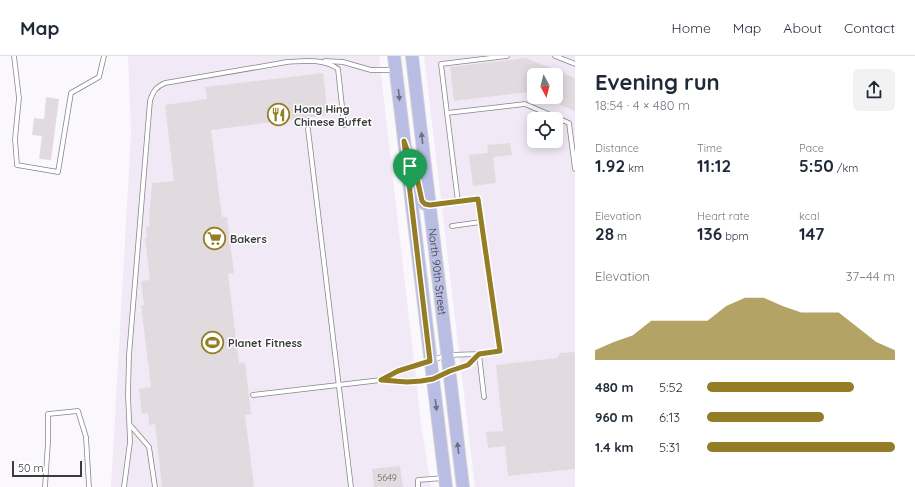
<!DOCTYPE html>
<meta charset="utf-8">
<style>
body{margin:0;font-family:Quicksand,sans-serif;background:#f2f2f3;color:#1f2937;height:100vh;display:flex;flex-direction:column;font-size:15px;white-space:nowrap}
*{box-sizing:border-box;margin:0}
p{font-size:13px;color:#747a83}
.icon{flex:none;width:22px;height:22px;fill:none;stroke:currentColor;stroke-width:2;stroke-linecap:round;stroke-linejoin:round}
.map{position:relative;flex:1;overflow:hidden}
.drawer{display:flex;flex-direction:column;background:#fff;width:340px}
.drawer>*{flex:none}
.needle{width:26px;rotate:173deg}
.fabs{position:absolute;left:527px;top:12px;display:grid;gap:8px}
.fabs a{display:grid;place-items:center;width:36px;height:36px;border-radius:6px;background:#fff;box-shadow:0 2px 10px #0003;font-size:20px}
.scale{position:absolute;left:12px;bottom:10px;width:70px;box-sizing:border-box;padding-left:4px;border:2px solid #3b3a3c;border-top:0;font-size:11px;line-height:14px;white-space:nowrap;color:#3b3a3c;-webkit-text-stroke:3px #fff;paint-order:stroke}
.pin{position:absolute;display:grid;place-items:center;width:34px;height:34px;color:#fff;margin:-41px -17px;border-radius:50% 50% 50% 0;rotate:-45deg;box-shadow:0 0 4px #0007}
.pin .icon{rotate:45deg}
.round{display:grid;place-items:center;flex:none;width:42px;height:42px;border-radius:6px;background:#f2f2f3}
.summary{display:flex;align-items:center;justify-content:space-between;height:68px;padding:0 20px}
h1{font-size:22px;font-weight:800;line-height:30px}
.figures{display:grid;grid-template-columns:repeat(3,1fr);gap:6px;height:68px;padding:4px 20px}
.figures div{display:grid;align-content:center}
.figures b{font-size:17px;font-weight:800}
.figures small{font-size:11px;font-weight:400}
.figures p{font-size:11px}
.chart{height:112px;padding:8px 20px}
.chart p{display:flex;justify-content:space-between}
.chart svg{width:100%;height:72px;margin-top:4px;fill:#947d24;opacity:.7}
ul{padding:0 20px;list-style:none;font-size:13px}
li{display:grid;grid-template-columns:64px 48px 1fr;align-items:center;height:30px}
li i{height:10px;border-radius:5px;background:#947d24}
header{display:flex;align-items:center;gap:24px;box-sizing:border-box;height:56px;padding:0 20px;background:#fff;border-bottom:1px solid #e0e1e3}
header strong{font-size:19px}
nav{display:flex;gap:22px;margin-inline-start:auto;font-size:14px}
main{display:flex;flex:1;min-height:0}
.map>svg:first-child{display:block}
.built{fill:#f1eaf6;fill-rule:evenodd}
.building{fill:#e1dbdf}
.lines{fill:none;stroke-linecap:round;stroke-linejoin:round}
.lane-casing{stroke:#868488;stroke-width:5.5}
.primary-casing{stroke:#d4d4d4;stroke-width:14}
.lane{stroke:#fff;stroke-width:4}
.primary{stroke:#b9bce3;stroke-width:12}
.oneway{fill:#6d6e7f}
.route-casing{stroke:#fff;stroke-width:8}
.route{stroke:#947d24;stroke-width:5}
.labels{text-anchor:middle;stroke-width:3;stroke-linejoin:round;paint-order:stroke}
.number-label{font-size:9px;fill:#646265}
.poi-label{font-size:11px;font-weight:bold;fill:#3b3a3c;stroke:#fff;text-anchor:start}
.street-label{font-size:11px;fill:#3b3a3c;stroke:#fff}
</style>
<header>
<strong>Map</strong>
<nav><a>Home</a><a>Map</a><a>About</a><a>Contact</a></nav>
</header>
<main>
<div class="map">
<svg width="575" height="431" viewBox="0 0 575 431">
<rect width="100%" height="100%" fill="#fbf8fd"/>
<!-- built -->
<g class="built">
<polygon points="128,0 379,0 421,367 431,431 111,431 131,78"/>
<path d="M424,0h151v431h-100zM534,19h22v22h-22zM534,63h22v22h-22z"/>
</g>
<!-- building -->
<g class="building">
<polygon points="526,2 575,22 575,55 542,41 556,41 556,19 534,19 534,38 529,36 454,45 450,11"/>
<polygon points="323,17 328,59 211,74 222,161 227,161 234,217 228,218 239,307 245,306 251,358 245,359 254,431 162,431 155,368 149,369 148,357 142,358 139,333 151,331 141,249 144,249 141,225 150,224 145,182 147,182 146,171 150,170 149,163 152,127 174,125 165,49 207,43 205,31"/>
<polygon points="46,41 59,43 51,104 39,103 42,80 32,79 34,62 44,63"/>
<polygon points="510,87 512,99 493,101 496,127 473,130 469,99 488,97 487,89"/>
<polygon points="575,296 575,413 508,420 505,390 488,392 486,376 503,375 496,309 557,302 560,297"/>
<polygon points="400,410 403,431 374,431 372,413"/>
</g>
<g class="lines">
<defs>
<g id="lane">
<polyline points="14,0 19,42 15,83 17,109 58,116 71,37 99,21 104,0"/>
<polyline points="555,0 575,8"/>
<polyline points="325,5 343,6 371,14 393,14"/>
<polyline points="447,57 441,8 507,0"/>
<polyline points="308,73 351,431"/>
<polyline points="458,146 447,57 525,48 569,67 575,113"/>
<polyline points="430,149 478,143 500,295 479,298 448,299 398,315 381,324 407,326 421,325 433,323 450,315 468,309 479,298"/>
<polyline points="452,170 481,166"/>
<polyline points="479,298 484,341"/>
<polyline points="253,339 381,324"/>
<polyline points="130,369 149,391 155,431"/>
<polyline points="45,431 48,386 48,358 78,355 86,381 89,431"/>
<path d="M124,431l6,-45 -2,-47 1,-40 21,-254c3,-10 6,-14 15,-18l122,-21c16,-1 37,-4 51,7l6,56"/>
<polyline points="418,431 418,424 444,422"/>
</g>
<g id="primary">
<polyline points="394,0 446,431"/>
<path id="s1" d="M412,0l51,431"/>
<polyline points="411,105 417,122 422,145 425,148 430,149"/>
</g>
</defs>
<!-- lane casing -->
<use href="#lane" class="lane-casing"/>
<!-- primary casing -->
<use href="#primary" class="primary-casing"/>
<!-- lane -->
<use href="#lane" class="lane"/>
<!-- primary -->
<use href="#primary" class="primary"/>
</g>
<!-- one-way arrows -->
<defs><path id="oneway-solid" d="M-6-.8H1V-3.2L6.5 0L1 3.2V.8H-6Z"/></defs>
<g class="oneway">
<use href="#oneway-solid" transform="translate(399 39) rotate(84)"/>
<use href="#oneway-solid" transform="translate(422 82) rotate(-97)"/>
<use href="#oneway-solid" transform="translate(436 349) rotate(83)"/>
<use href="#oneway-solid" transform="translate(458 392) rotate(-97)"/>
</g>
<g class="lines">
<defs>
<polygon id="route" points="404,85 417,122 422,145 425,148 430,149 478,143 500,295 479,298 468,309 450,315 433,323 421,325 407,326 381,324 398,315 430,305"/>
</defs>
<!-- route casing -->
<use href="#route" class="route-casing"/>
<!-- route -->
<use href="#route" class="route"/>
</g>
<!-- icons -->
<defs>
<symbol id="restaurant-ring" viewBox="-11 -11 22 22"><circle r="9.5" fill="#fff" stroke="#947d24" stroke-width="1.5"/><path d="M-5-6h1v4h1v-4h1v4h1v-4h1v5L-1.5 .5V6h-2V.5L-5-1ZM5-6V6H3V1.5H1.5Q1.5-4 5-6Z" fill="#947d24"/></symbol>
<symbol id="supermarket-ring" viewBox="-11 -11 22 22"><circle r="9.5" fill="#fff" stroke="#947d24" stroke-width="1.5"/><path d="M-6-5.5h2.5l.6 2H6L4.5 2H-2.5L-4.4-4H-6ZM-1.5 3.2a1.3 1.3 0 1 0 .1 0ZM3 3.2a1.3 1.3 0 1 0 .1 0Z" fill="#947d24"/></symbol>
<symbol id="stadium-ring" viewBox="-11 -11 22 22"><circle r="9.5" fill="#fff" stroke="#947d24" stroke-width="1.5"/><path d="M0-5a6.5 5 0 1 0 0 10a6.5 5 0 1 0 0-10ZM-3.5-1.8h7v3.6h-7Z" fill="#947d24"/></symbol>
</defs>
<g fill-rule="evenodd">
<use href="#restaurant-ring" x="266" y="46" width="25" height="25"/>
<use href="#supermarket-ring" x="202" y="170" width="25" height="25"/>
<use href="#stadium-ring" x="200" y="274" width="25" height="25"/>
</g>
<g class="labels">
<!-- number labels -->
<g class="number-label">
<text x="387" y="425">5649</text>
</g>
<!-- poi labels -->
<g class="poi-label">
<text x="294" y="57">Hong Hing<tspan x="294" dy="13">Chinese Buffet</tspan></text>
<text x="230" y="187">Bakers</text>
<text x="228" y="291">Planet Fitness</text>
</g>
<!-- street labels -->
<g class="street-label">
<text dy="4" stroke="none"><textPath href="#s1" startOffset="217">North 90th Street</textPath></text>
</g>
</g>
</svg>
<div class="fabs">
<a><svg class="needle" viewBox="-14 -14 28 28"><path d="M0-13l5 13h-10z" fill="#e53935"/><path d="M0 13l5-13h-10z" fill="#747a83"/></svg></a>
<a><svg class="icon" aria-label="locate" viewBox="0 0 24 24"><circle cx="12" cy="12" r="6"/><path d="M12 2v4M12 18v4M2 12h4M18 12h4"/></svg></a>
</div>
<div class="scale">50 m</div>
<div class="pin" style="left:410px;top:134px;background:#1e9e55"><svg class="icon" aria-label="arrive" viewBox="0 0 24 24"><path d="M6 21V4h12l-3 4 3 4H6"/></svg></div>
</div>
<section class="drawer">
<div class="summary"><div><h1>Evening run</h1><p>18:54 · 4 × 480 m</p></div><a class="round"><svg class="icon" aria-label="share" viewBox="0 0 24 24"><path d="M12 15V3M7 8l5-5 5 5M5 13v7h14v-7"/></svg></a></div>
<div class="figures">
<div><p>Distance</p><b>1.92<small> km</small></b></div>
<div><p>Time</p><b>11:12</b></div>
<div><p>Pace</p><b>5:50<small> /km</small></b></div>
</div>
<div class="figures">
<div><p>Elevation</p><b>28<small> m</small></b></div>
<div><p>Heart rate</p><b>136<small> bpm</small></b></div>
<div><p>kcal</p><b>147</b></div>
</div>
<div class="chart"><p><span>Elevation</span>37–44 m</p>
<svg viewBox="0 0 160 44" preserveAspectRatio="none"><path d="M0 44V38L10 33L20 29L30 20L40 20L50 20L60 20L70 11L80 6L90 6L100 11L110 15L120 15L130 15L140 24L150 33L160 38V44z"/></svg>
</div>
<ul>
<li><b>480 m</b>5:52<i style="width:78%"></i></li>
<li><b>960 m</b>6:13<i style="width:62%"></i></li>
<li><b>1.4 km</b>5:31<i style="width:100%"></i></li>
</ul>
</section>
</main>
